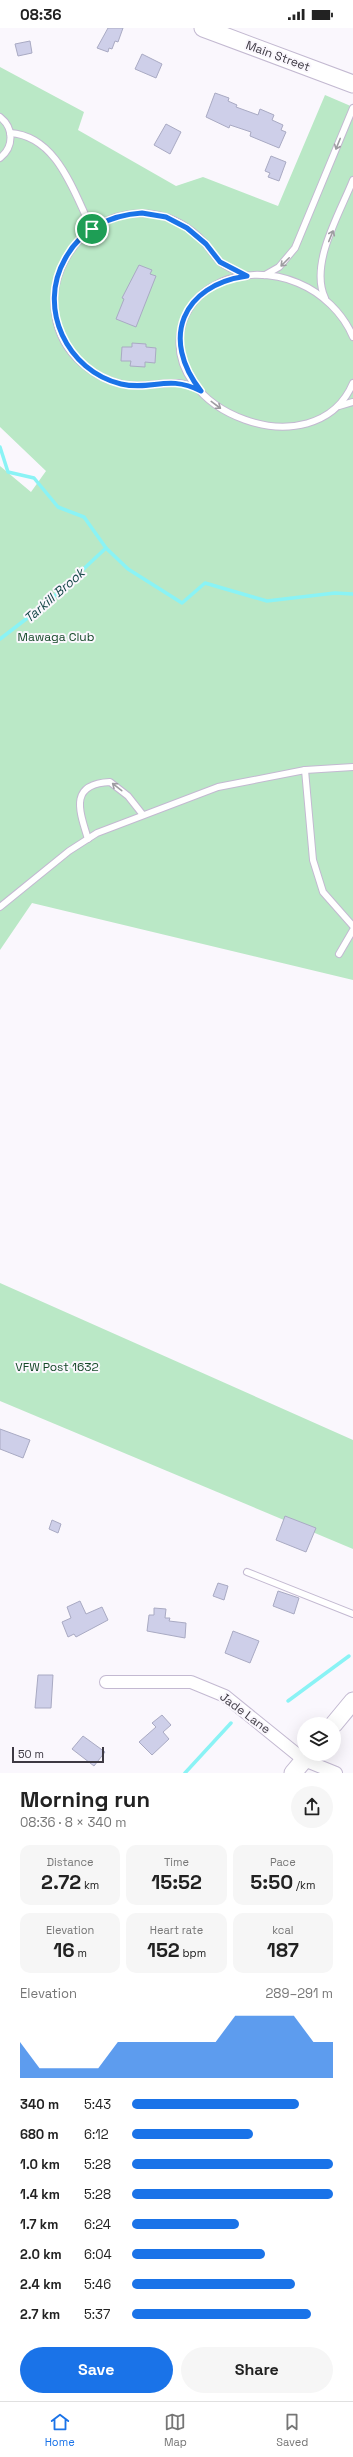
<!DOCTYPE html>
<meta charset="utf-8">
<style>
body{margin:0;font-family:"Space Grotesk",sans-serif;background:#f6f6f6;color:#222;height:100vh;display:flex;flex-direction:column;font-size:15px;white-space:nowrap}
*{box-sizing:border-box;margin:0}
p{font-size:13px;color:#767676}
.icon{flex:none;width:22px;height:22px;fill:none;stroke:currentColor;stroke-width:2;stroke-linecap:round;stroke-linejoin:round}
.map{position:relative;height:1745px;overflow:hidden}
.sheet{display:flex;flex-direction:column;background:#fff;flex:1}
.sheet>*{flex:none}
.buttons{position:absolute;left:297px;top:1689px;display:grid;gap:8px}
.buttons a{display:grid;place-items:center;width:44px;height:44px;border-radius:50%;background:#fff;box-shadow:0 4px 16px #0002;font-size:20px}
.scale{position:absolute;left:12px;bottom:10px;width:92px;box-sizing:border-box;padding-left:4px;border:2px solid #3d3943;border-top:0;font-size:11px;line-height:14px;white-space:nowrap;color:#3d3943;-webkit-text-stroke:3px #faf7fd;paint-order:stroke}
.pin{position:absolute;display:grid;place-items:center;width:34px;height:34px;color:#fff;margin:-17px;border:2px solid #fff;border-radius:50%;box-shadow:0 1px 4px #0007}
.round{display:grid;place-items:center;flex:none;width:42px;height:42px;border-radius:21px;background:#f6f6f6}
.head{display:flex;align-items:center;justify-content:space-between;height:68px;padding:0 20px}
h1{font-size:22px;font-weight:700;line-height:30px}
.stats{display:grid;grid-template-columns:repeat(3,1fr);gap:6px;height:68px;padding:4px 20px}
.stats div{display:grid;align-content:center;border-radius:10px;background:#f6f6f6;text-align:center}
.stats b{font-size:20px;font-weight:700}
.stats small{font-size:11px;font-weight:400}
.stats p{font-size:11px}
.chart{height:112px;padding:8px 20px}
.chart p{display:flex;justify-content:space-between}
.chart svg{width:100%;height:72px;margin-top:4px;fill:#1a73e8;opacity:.7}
.cta{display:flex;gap:8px;margin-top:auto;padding:8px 20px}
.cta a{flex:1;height:46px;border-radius:24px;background:#1a73e8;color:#fff;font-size:16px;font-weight:700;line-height:46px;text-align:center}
.cta a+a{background:#f6f6f6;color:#222}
ul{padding:0 20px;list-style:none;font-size:13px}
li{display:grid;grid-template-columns:64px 48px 1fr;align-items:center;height:30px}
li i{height:10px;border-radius:5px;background:#1a73e8}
.status{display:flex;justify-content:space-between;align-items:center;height:28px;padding:0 20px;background:#fff;direction:ltr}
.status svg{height:11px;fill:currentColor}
.menu{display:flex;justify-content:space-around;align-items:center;height:56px;border-top:1px solid #e0e0e0;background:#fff;font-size:11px;color:#767676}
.menu a{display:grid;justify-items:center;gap:2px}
.menu .active{color:#1a73e8}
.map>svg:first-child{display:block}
.green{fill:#bae8c6}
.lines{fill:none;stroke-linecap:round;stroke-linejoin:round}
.stream{stroke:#8af3f5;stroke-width:3.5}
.building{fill:#cecfe9;stroke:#a9aac3}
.lane-casing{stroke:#c3b9d1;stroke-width:8}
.street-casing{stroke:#c3b9d1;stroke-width:14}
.secondary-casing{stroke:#c3b9d1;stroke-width:19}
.lane{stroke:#fff;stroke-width:6}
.street{stroke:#fff;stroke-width:12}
.secondary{stroke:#fff;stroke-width:17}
.oneway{stroke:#9e9ca1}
.route-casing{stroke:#fff;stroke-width:8}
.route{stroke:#1a73e8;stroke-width:5}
.labels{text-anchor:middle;stroke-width:4;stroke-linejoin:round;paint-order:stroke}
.street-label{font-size:12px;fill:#3d3943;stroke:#faf7fd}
.park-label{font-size:12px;fill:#164929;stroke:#faf7fd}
.water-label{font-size:13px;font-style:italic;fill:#164748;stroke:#faf7fd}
</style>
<div class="status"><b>08:36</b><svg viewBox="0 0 49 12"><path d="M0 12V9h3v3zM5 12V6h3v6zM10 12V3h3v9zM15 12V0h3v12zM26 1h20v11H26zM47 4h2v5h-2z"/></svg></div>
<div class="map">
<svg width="353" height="1745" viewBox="0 0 353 1745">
<rect width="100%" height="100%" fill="#faf7fd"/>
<!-- green -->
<g class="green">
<polygon points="0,39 84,84 78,102 176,158 203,149 278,178 325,67 353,79 353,952 32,875 0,922 0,438 31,464 46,443 0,399"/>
<polygon points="0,1255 353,1412 353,1521 0,1373"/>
</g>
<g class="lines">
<!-- stream -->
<g class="stream">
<polyline points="0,419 8,444 34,450 58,479 84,489 106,520 128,541 182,575 205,555 267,573 335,565 353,566"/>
<polyline points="0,611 47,575 106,520"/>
<polyline points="288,1673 349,1628"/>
<polyline points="185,1745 231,1695"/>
</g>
</g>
<!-- building -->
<g class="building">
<polygon points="108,0 123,0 118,14 115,13 112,21 109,20 108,24 97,20"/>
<polygon points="30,13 32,25 18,28 15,16"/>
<polygon points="142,26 162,36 156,50 135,41"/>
<polygon points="215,65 229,70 228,73 237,77 236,79 258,87 260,81 274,87 272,92 283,97 281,102 286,104 279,120 250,108 251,104 230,97 229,100 206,89"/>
<polygon points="166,96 181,104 170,126 154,117"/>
<polygon points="271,128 286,134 279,153 268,149 270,145 265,143"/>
<polygon points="139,237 152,242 150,246 156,248 136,299 116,291 124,271 122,270"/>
<polygon points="132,315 146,316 146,319 156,320 155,335 145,334 145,339 130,338 131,333 121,333 122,319 132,319"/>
<polygon points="0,1401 30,1412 23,1430 0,1421"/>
<polygon points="285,1488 316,1500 306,1524 276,1512"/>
<polygon points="52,1492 61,1496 58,1505 49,1501"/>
<polygon points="218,1555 228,1558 224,1572 213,1568"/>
<polygon points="278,1563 299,1570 294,1586 273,1578"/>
<polygon points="80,1573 86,1586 102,1579 108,1592 76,1609 74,1606 68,1609 62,1594 71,1590 67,1579"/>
<polygon points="154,1580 166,1581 165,1590 170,1590 169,1593 186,1595 185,1610 147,1603 149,1587 154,1587"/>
<polygon points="233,1603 259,1613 250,1635 225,1625"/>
<polygon points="38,1647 53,1647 51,1680 35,1680"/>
<polygon points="162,1687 171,1697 163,1704 169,1711 152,1727 139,1714 156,1699 152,1695"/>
<polygon points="83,1708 105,1724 94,1738 72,1721"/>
</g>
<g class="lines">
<defs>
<g id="lane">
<path d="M0,89c14,11 14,30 0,41"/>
<path d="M10,105c48,3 64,61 82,96"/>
<polyline points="265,247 279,239 295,220 353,80"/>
<path d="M325,270c-16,-34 15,-85 28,-118"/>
<path d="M353,309c-10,-24 -31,-44 -55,-54 -26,-11 -62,-12 -87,4 -14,9 -24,22 -29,38 -24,87 134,146 171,58"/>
<path d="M199,361c-22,-10 -31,-5 -53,-4 -21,2 -41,-4 -57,-16 -72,-52 -23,-166 64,-155 20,3 38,14 52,29 5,6 9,13 15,19 8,6 18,10 27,14"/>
<polyline points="339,378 353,374"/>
<polyline points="305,742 353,739"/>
<path d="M88,811c-9,-29 -19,-55 22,-57l18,14 15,19"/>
<polyline points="0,879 69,823 97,805 218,759 305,742 313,832 323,864 353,898"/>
<polyline points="339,926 353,902"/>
<polyline points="247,1544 353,1586"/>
</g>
<polyline id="street" points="106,1654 191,1654 225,1668 304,1732 336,1745"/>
<g id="secondary">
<polyline points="203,0 353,56"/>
<polyline points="334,1696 353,1673"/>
<polyline points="293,1745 309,1726"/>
</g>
</defs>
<!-- lane casing -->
<use href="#lane" class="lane-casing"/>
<!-- street casing -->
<use href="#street" class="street-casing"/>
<!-- secondary casing -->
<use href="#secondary" class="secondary-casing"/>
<!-- lane -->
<use href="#lane" class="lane"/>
<!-- street -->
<use href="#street" class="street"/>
<!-- secondary -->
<use href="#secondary" class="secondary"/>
</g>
<!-- one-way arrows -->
<defs><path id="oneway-shaft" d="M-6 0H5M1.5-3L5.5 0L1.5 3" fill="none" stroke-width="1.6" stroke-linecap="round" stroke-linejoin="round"/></defs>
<g class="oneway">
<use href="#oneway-shaft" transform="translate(338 116) rotate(112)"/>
<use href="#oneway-shaft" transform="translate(331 208) rotate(-68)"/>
<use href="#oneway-shaft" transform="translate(285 234) rotate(135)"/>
<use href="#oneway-shaft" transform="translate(216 377) rotate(37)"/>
<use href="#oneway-shaft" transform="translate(117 759) rotate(-142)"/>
</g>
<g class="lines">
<defs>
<path id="route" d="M142,185l24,4 21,11 19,16 14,18 27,14c-65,9 -87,63 -46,115 -34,-17 -48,0 -80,-7 -54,-13 -84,-76 -56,-125 16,-30 45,-44 77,-46z"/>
</defs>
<!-- route casing -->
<use href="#route" class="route-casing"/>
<!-- route -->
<use href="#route" class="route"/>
</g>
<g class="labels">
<!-- street labels -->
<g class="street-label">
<text transform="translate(278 28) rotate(20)" y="4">Main Street</text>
<text transform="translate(245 1685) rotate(37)" y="4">Jade Lane</text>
</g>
<!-- park labels -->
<g class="park-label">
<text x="56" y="613">Mawaga Club</text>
<text x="57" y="1343">VFW Post 1632</text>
</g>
<!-- water labels -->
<g class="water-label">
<text transform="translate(54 567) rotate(-41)" y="5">Tarkill Brook</text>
</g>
</g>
</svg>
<div class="buttons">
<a><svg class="icon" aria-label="layers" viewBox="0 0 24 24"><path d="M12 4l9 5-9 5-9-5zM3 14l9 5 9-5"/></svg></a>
</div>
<div class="scale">50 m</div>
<div class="pin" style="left:92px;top:201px;background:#1e9e55"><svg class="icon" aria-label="arrive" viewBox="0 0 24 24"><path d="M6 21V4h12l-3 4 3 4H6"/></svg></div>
</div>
<section class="sheet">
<div class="head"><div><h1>Morning run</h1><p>08:36 · 8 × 340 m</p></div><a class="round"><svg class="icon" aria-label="share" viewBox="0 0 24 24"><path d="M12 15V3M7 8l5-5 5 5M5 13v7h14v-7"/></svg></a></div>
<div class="stats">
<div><p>Distance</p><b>2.72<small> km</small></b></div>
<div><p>Time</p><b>15:52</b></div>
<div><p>Pace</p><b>5:50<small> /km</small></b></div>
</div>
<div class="stats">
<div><p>Elevation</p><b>16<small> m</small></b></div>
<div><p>Heart rate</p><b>152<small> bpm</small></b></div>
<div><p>kcal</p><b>187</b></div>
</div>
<div class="chart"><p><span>Elevation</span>289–291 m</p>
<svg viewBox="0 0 160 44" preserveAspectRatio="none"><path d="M0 44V22L10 38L20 38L30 38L40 38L50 22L60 22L70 22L80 22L90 22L100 22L110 6L120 6L130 6L140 6L150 22L160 22V44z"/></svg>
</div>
<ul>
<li><b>340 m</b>5:43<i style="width:83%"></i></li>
<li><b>680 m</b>6:12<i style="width:60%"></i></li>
<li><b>1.0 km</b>5:28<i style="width:100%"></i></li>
<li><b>1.4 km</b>5:28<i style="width:100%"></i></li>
<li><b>1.7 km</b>6:24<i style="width:53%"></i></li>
<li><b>2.0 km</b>6:04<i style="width:66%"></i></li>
<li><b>2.4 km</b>5:46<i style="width:81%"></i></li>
<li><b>2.7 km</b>5:37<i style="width:89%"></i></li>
</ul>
<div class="cta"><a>Save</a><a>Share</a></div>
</section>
<nav class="menu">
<a class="active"><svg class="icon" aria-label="home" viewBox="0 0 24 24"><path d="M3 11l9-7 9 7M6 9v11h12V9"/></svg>Home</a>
<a><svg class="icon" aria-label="map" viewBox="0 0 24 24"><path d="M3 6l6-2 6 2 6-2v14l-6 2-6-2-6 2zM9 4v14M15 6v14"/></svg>Map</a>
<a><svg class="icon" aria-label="saved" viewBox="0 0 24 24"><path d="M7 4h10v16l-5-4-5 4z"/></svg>Saved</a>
</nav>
